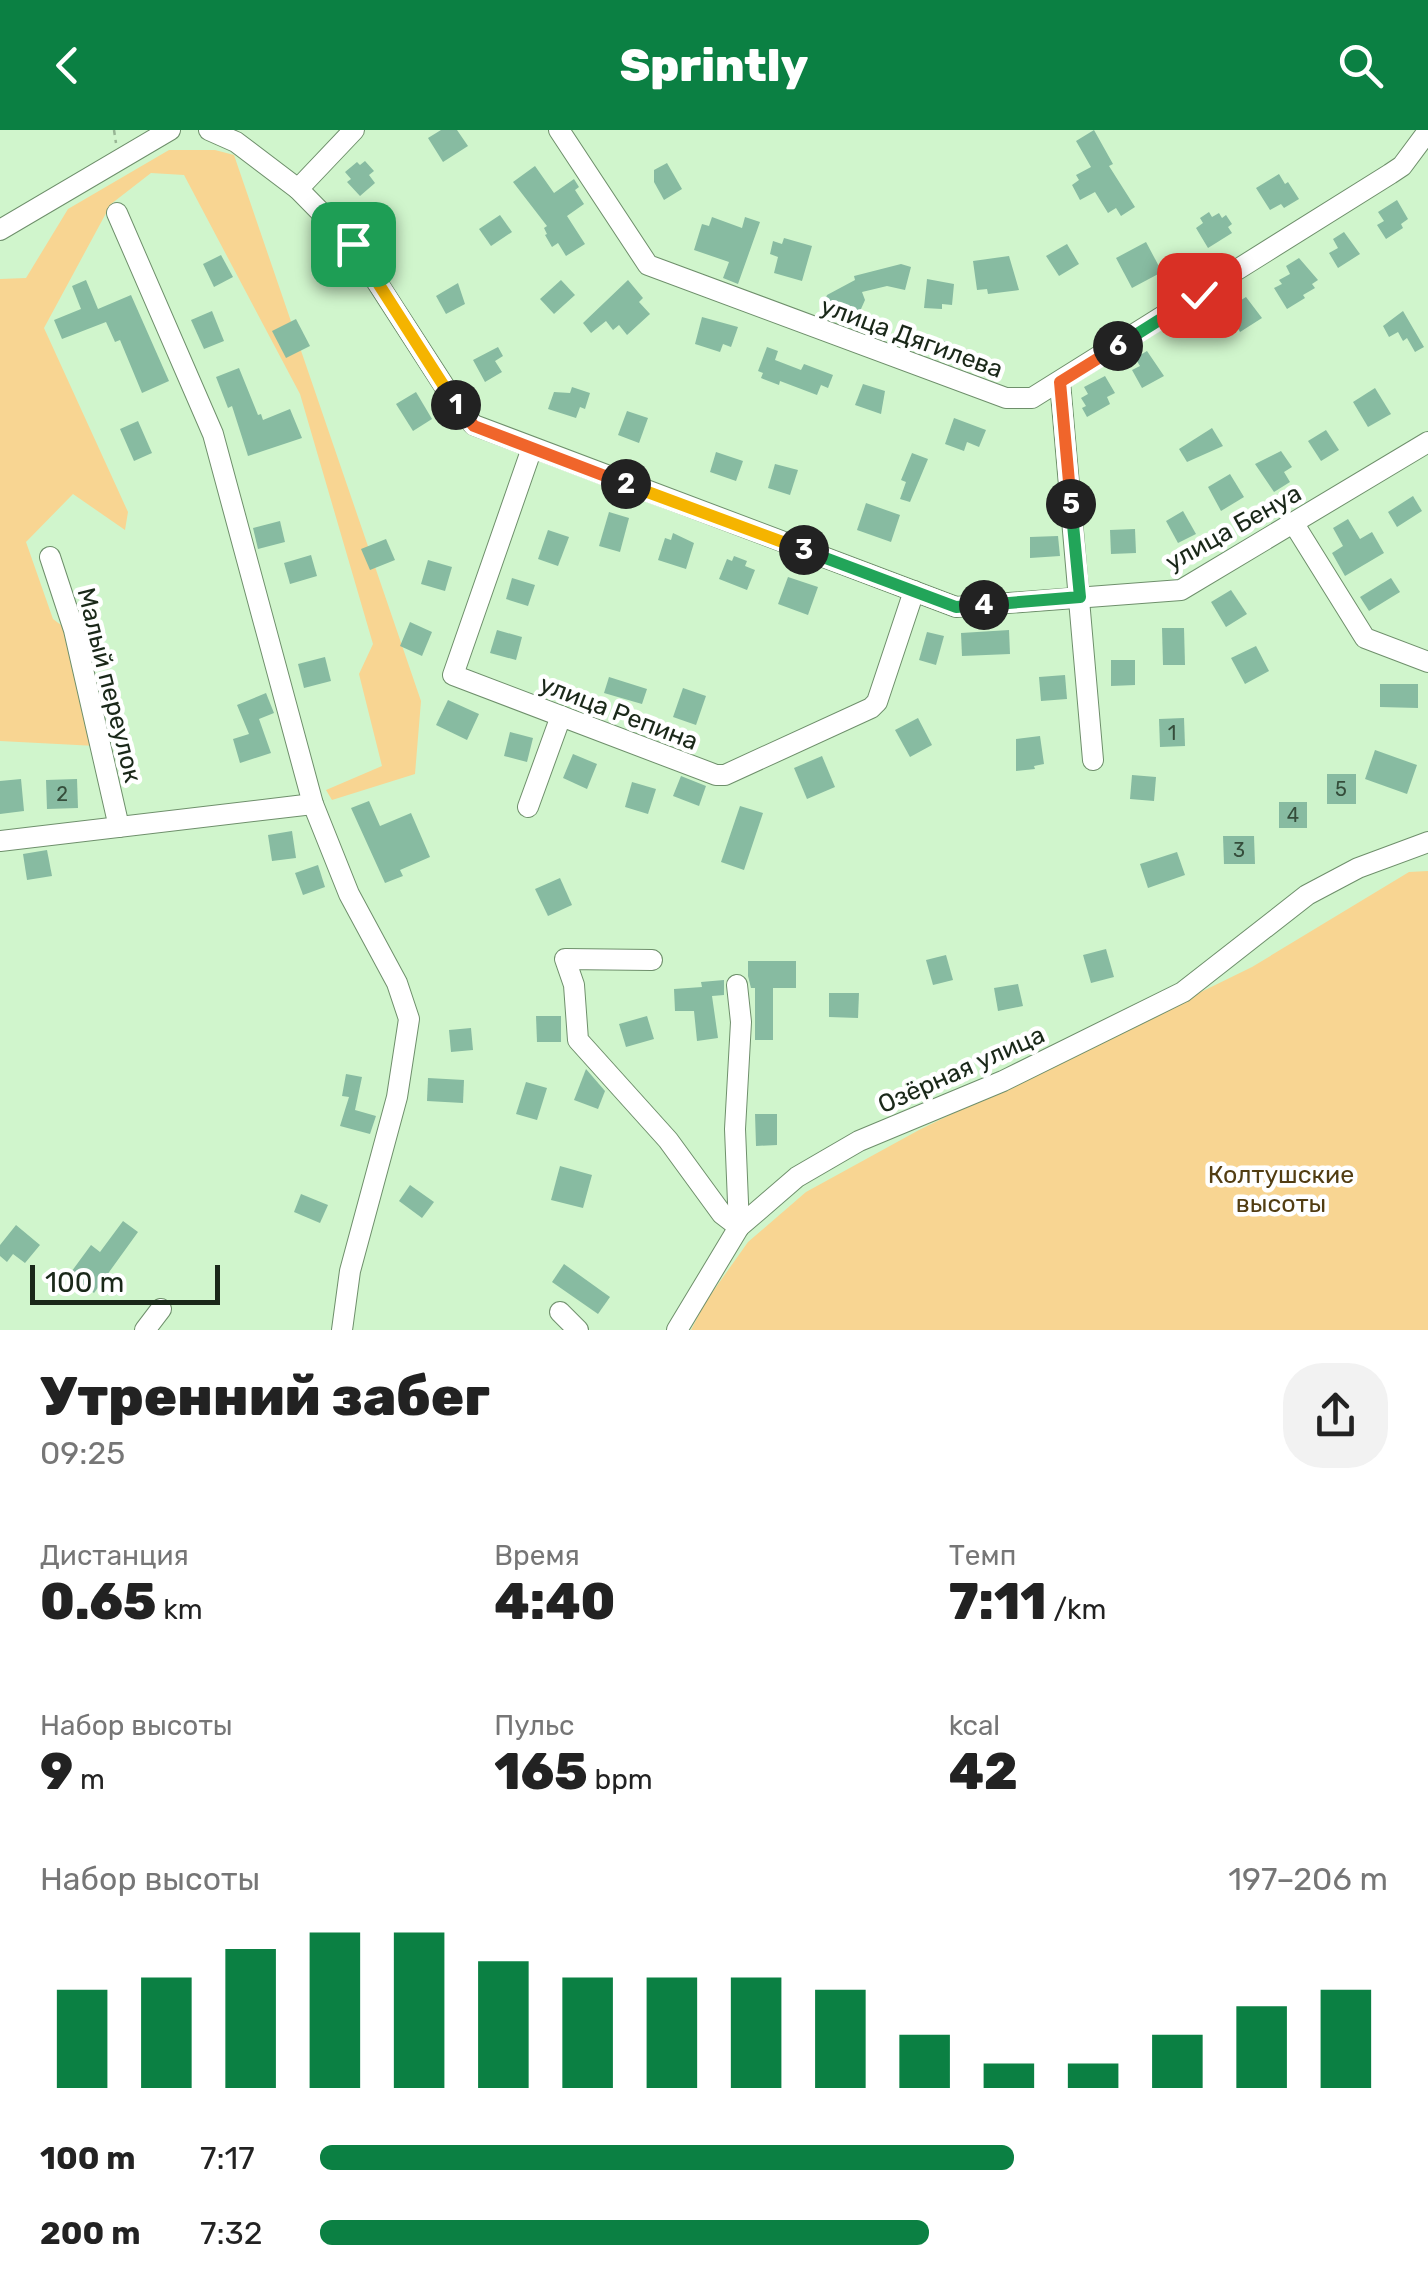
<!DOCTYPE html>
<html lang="ru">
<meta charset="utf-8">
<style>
body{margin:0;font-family:Rubik,sans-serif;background:#f2f2f2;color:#222;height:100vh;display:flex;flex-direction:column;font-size:38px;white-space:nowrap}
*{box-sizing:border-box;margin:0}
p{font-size:32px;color:#767676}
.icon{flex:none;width:55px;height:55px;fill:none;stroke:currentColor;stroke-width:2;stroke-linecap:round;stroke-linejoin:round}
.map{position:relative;height:1200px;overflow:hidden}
.side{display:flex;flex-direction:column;background:#fff;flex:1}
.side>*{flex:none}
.scale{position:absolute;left:30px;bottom:25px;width:190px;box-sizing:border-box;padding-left:10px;border:5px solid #1a2819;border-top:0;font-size:28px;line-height:35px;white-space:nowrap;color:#1a2819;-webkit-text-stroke:8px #fff;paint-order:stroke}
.pin{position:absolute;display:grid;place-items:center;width:85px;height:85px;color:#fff;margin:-42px;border-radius:20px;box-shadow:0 5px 15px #0006}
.km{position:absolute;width:50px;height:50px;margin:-25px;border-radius:50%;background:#222;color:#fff;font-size:28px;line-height:50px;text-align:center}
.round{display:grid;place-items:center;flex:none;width:105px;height:105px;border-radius:40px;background:#f2f2f2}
.head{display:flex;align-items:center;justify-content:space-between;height:170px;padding:0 40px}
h1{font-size:55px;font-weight:800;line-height:75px}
.stats{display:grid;grid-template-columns:repeat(3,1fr);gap:15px;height:170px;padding:10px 40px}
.stats div{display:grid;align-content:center}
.stats b{font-size:50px;font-weight:800}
.stats small{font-size:28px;font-weight:400}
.stats p{font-size:28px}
.chart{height:280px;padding:20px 40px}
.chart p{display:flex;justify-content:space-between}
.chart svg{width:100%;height:180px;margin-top:10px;stroke:#0b8043;stroke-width:6}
ul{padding:0 40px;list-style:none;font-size:32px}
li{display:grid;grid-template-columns:160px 120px 1fr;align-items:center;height:75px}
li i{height:25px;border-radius:12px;background:#0b8043}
header{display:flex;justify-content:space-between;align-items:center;height:130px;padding:0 40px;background:#0b8043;color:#fff;font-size:45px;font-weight:800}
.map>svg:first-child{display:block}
.green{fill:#f8d592}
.building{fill:#87bba1}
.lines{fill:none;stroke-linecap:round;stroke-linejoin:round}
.minor-casing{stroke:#6e8f6b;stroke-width:22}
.path{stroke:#98b695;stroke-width:2.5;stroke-dasharray:5 5;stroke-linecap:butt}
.minor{stroke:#fff;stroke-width:20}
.split-1-casing{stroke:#fff;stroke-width:20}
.split-2-casing{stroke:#fff;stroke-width:20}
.split-3-casing{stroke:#fff;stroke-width:20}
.split-4-casing{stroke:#fff;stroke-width:20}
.split-5-casing{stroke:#fff;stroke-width:20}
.split-6-casing{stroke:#fff;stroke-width:20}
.split-7-casing{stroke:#fff;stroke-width:20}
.split-1{stroke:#f5b400;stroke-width:12}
.split-2{stroke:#f0652b;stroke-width:12}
.split-3{stroke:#f5b400;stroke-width:12}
.split-4{stroke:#22a559;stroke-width:12}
.split-5{stroke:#22a559;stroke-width:12}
.split-6{stroke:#f0652b;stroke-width:12}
.split-7{stroke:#22a559;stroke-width:12}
.labels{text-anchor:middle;stroke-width:9;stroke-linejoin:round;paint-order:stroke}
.number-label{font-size:20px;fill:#354d3b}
.street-label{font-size:25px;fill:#1a2819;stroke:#fff}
.park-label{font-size:25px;fill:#523d12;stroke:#fff}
</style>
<header><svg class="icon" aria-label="back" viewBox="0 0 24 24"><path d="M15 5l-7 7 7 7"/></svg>Sprintly<svg class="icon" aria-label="search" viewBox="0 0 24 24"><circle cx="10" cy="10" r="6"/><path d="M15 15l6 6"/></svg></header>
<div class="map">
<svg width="1428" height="1200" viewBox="0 0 1428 1200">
<rect width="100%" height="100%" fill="#d0f5cc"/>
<!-- green -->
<g class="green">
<polygon points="169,20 215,20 234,25 421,571 415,644 332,670 326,660 382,636 359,544 373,514 300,264 184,45 151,43 111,74 44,198 128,382 125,400 73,364 26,412 53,489 69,501 96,616 0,611 0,149 26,148 68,79"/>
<polygon points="1428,741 1428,1200 691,1200 704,1174 748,1112 806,1062 919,1000 1252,837 1409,742"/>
</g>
<!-- building -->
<g class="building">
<polygon points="441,0 457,0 468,16 443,32 428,8"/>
<polygon points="1094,0 1113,34 1109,36 1135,77 1121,86 1116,78 1108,83 1095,62 1080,70 1072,55 1079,50 1076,45 1091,37 1076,11"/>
<polygon points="365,31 374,41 369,45 375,53 360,66 347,52 351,49 345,42 357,32 360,35"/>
<polygon points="667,33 682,59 664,70 654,52 654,40"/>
<polygon points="535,36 554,63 574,49 579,57 575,60 584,74 567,86 585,114 566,126 558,113 552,117 545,105 547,104 544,98 547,96 513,52"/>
<polygon points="1279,44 1285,54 1288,52 1299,69 1284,78 1281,74 1270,80 1256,58"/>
<polygon points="1397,70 1408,89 1401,94 1403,98 1386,109 1377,95 1384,91 1378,82"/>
<polygon points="1209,82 1212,87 1219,83 1222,88 1226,85 1232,94 1228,97 1232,103 1208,118 1196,98 1203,93 1200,88"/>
<polygon points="500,85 512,102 491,116 479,99"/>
<polygon points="712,87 742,98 745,87 760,92 738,154 723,148 729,132 694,120 702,94 709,96"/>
<polygon points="1344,102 1360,124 1338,138 1329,123 1338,118 1333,109"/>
<polygon points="784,108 812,116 802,151 774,143 778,127 770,124 773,111 782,114"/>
<polygon points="1146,112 1162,142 1132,158 1116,128"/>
<polygon points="1067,114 1079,134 1059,146 1046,126"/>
<polygon points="221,125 233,147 214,157 203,134"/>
<polygon points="1009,126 1019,160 988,164 987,159 977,160 973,131"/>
<polygon points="1299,128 1318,150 1312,154 1315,158 1303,165 1305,168 1287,179 1274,158 1282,154 1279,150 1290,144 1286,136"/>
<polygon points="901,134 911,137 905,160 887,156 862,162 865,170 861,179 848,189 839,191 820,184 827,165 855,150 854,146"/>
<polygon points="927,149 954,154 952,175 942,174 942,179 924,178"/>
<polygon points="86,150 98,179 131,165 169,251 142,263 120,210 115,212 106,192 62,209 54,190 81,179 72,156"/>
<polygon points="561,150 575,165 554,184 540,169"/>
<polygon points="628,150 643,168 639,172 650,184 627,205 619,195 613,200 606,191 591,203 583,193"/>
<polygon points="458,153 465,174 446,184 436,166"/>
<polygon points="1246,167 1262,188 1240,202 1235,192 1237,191 1233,183 1237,181 1233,175"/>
<polygon points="212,181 224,211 204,219 191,190"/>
<polygon points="1403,181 1424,217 1415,222 1407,208 1403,211 1398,202 1389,207 1383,196"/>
<polygon points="702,187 738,197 731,217 723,214 720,222 695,214"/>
<polygon points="296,189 310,216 286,228 272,201"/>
<polygon points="939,209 971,221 964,238 933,226"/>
<polygon points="498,217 503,226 495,231 502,242 485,252 473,230"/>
<polygon points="767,217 778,221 775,230 801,240 804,234 833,245 828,258 821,255 817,265 780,251 779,255 761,248 763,243 758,241"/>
<polygon points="1147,221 1164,246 1142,258 1132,240 1140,236 1135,228"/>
<polygon points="239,238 258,285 261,284 263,290 290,279 302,308 248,326 232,276 228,278 216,247"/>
<polygon points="1105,246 1115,263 1107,267 1110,274 1087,287 1082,278 1086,276 1081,268 1088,264 1084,257"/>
<polygon points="863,254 885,261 881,284 855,275"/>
<polygon points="572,257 590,263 585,279 580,277 576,288 548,279 554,262 570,263"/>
<polygon points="1375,258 1391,284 1368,297 1353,272"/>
<polygon points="416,262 432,289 413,301 396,274"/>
<polygon points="627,281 648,288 639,313 618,305"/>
<polygon points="954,288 986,300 979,317 967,312 964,321 945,314"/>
<polygon points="138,291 152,323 134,331 120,299"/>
<polygon points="1212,298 1223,316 1187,332 1179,319"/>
<polygon points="1326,300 1339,320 1321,331 1308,311"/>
<polygon points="1281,321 1292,337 1284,342 1290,352 1274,362 1255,334"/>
<polygon points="716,322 743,331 736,351 710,342"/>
<polygon points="912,323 928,329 910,372 900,369 906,352 901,350"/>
<polygon points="775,334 798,340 790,365 768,358"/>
<polygon points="1230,344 1244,367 1221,381 1208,357"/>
<polygon points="1413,366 1422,381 1397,397 1388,382"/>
<polygon points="866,373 900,385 891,412 857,400"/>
<polygon points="1183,381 1196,404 1178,413 1166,391"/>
<polygon points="609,382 629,388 620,422 599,416"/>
<polygon points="1348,389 1360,409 1372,402 1384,423 1345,446 1332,423 1343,416 1333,398"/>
<polygon points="280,391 285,412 258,419 253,398"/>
<polygon points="1135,399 1136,423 1111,424 1110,400"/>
<polygon points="548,400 569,407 558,436 538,429"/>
<polygon points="673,403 694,413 686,439 658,430 665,408 671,410"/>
<polygon points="1058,406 1060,426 1030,428 1030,407"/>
<polygon points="386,409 395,430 370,440 361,419"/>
<polygon points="311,425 317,446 290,454 284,433"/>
<polygon points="734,426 747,431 745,436 755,440 747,460 719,449 727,429 732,431"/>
<polygon points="428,430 452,437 445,461 421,454"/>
<polygon points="788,447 818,457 808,485 778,474"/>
<polygon points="512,448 535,455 528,476 506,469"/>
<polygon points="1391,448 1400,462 1369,481 1360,467"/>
<polygon points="1231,460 1247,484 1226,497 1211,472"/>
<polygon points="410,492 432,502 422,526 400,516"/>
<polygon points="1162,498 1184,498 1185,535 1163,535"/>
<polygon points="497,500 522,507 516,530 490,523"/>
<polygon points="1009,500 1010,524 962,526 961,503"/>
<polygon points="927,502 944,506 936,535 919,530"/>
<polygon points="1256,516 1269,541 1245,554 1231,528"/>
<polygon points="325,527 331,551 304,558 298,534"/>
<polygon points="1111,530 1135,530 1135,555 1111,556"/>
<polygon points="1065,545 1067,569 1041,571 1039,547"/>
<polygon points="609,547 647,559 642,574 604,563"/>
<polygon points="1380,554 1418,554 1418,578 1380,577"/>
<polygon points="683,558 706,566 696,595 673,587"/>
<polygon points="266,563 274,583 259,589 271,623 240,633 233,609 249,604 237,575"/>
<polygon points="448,570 479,584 467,610 436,595"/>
<polygon points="918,588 932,615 910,627 895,600"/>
<polygon points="1184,588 1185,616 1160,617 1159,589"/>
<polygon points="510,602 533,608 527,632 504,626"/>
<polygon points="1040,606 1044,634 1034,636 1035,639 1016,641 1016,609"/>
<polygon points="1375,620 1417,635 1407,664 1365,649"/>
<polygon points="573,624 597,634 587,659 563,648"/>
<polygon points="822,626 835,657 807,669 794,638"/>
<rect x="1327" y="644" width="29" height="30"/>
<polygon points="1132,645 1156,647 1154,671 1130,669"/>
<polygon points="681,646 706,656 699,676 673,666"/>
<polygon points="21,649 24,681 0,684 0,651"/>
<polygon points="77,649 78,678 47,679 46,650"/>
<polygon points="632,652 656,659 648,684 625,677"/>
<polygon points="369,671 380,696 411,683 430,727 400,740 403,746 385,753 351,678"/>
<rect x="1279" y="672" width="28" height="26"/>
<polygon points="740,676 763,683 744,740 721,732"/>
<polygon points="292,701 296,728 272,731 268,705"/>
<polygon points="1223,706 1254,706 1255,734 1224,734"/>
<polygon points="47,720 52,746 27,750 23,724"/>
<polygon points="1177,722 1185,745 1148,758 1140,734"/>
<polygon points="318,735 325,757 303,765 295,743"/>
<polygon points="560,748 572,775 548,786 535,759"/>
<polygon points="1106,819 1114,847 1091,853 1083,825"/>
<polygon points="946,825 953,850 933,855 926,830"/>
<polygon points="748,831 796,831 796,858 773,858 773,910 755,910 755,858 751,858 748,846"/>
<polygon points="724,850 724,865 712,866 718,908 697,911 694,881 675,881 674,859 702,857 701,852"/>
<polygon points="1018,854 1023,876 998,881 994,858"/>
<polygon points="829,863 859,863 858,888 829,887"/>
<polygon points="536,886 561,886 561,912 537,912"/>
<polygon points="647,886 654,909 626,917 619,894"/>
<polygon points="471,898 473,920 451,922 449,900"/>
<polygon points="586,939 605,961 598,979 574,970"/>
<polygon points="346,944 362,947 355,980 376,986 370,1004 340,996 349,967 342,966"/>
<polygon points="428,948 464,950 463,973 427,971"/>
<polygon points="526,952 547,958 537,990 516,984"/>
<polygon points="755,984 777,984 777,1015 756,1016"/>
<polygon points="560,1036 592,1045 583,1078 551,1070"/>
<polygon points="410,1055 434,1072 422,1088 399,1071"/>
<polygon points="301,1064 328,1075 320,1093 294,1082"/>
<polygon points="123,1091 138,1102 94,1163 69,1145 91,1115 100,1122"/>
<polygon points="16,1095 40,1115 25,1133 13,1124 7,1132 0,1126 0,1115"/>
<polygon points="564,1134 610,1167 598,1184 552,1152"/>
</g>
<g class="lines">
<defs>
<g id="minor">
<polyline points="209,0 236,12 298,59 353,115 461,282 474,295 956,477 1181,460 1428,312"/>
<polyline points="559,0 648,135 1006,268 1032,268 1390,44 1402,36 1428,1"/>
<polyline points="298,59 354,0"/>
<polyline points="117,83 213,304 313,674 349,764 397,853 409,889 397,967 350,1141 342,1200"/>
<polyline points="0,100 170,0"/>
<polyline points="1060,252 1093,630"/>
<polyline points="532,318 453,545 716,645 725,645 871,578 877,572 914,461"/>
<polyline points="1294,394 1365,508 1428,532"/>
<polyline points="50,427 74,500 119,697"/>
<polyline points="528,677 561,586"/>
<polyline points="0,711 313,674"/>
<polyline points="652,830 565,829 574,855 578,910 668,1010 722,1084 739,1097"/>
<polyline points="737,855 741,892 735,999 739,1097"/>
<polyline points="560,1182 578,1200"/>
<polyline points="145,1200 161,1179"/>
<polyline points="677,1200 739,1097 797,1047 859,1011 1003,951 1183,862 1307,765 1358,738 1428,712"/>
</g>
</defs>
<!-- minor casing -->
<use href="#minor" class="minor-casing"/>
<!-- path -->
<polyline class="path" points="114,0 116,13"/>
<!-- minor -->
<use href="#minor" class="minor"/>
</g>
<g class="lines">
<defs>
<polyline id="split-1" points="353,114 456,275"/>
<polyline id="split-2" points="456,275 474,296 626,354"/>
<polyline id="split-3" points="626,354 804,420"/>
<polyline id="split-4" points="804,420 956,477 984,475"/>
<polyline id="split-5" points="984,475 1080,467 1071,374"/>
<polyline id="split-6" points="1071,374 1060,252 1118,216"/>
<polyline id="split-7" points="1118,216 1199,165"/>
</defs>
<!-- split-1 casing -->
<use href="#split-1" class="split-1-casing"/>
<!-- split-2 casing -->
<use href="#split-2" class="split-2-casing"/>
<!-- split-3 casing -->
<use href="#split-3" class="split-3-casing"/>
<!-- split-4 casing -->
<use href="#split-4" class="split-4-casing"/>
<!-- split-5 casing -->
<use href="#split-5" class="split-5-casing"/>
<!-- split-6 casing -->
<use href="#split-6" class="split-6-casing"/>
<!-- split-7 casing -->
<use href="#split-7" class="split-7-casing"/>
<!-- split-1 -->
<use href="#split-1" class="split-1"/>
<!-- split-2 -->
<use href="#split-2" class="split-2"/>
<!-- split-3 -->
<use href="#split-3" class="split-3"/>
<!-- split-4 -->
<use href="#split-4" class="split-4"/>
<!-- split-5 -->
<use href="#split-5" class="split-5"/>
<!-- split-6 -->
<use href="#split-6" class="split-6"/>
<!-- split-7 -->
<use href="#split-7" class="split-7"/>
</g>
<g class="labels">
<!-- number labels -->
<g class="number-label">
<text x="1172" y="610">1</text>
<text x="1341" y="666">5</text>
<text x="62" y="671">2</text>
<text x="1293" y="692">4</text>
<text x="1239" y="727">3</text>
</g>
<!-- street labels -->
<g class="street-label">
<text transform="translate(912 207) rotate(20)" y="9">улица Дягилева</text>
<text transform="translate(1233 397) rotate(-29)" y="9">улица Бенуа</text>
<text transform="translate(110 555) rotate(76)" y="9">Малый переулок</text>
<text transform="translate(619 582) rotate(21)" y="9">улица Репина</text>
<text transform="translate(961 939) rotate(-24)" y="9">Озёрная улица</text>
</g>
<!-- park labels -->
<g class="park-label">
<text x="1281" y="1053">Колтушские<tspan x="1281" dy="29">высоты</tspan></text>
</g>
</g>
</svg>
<div class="scale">100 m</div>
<div class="pin" style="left:353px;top:114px;background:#1e9e55"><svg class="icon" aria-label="arrive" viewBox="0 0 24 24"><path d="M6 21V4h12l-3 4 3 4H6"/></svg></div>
<div class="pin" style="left:1199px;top:165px;background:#d93025"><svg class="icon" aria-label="check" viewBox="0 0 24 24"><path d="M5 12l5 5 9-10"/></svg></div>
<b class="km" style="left:456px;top:275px">1</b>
<b class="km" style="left:626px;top:354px">2</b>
<b class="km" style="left:804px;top:420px">3</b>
<b class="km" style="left:984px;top:475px">4</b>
<b class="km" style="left:1071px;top:374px">5</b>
<b class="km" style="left:1118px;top:216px">6</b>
</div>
<section class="side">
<div class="head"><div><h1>Утренний забег</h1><p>09:25</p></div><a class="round"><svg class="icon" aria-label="share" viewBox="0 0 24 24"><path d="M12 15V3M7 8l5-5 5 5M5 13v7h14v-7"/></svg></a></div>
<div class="stats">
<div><p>Дистанция</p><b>0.65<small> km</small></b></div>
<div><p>Время</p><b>4:40</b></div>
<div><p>Темп</p><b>7:11<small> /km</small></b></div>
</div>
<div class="stats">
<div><p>Набор высоты</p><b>9<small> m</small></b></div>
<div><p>Пульс</p><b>165<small> bpm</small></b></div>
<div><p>kcal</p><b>42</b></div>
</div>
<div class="chart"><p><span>Набор высоты</span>197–206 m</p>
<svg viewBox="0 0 160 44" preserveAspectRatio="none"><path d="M5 44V20M15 44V17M25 44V10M35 44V6M45 44V6M55 44V13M65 44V17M75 44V17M85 44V17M95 44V20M105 44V31M115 44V38M125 44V38M135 44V31M145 44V24M155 44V20"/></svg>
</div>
<ul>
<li><b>100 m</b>7:17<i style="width:65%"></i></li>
<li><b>200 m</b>7:32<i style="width:57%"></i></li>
</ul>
</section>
